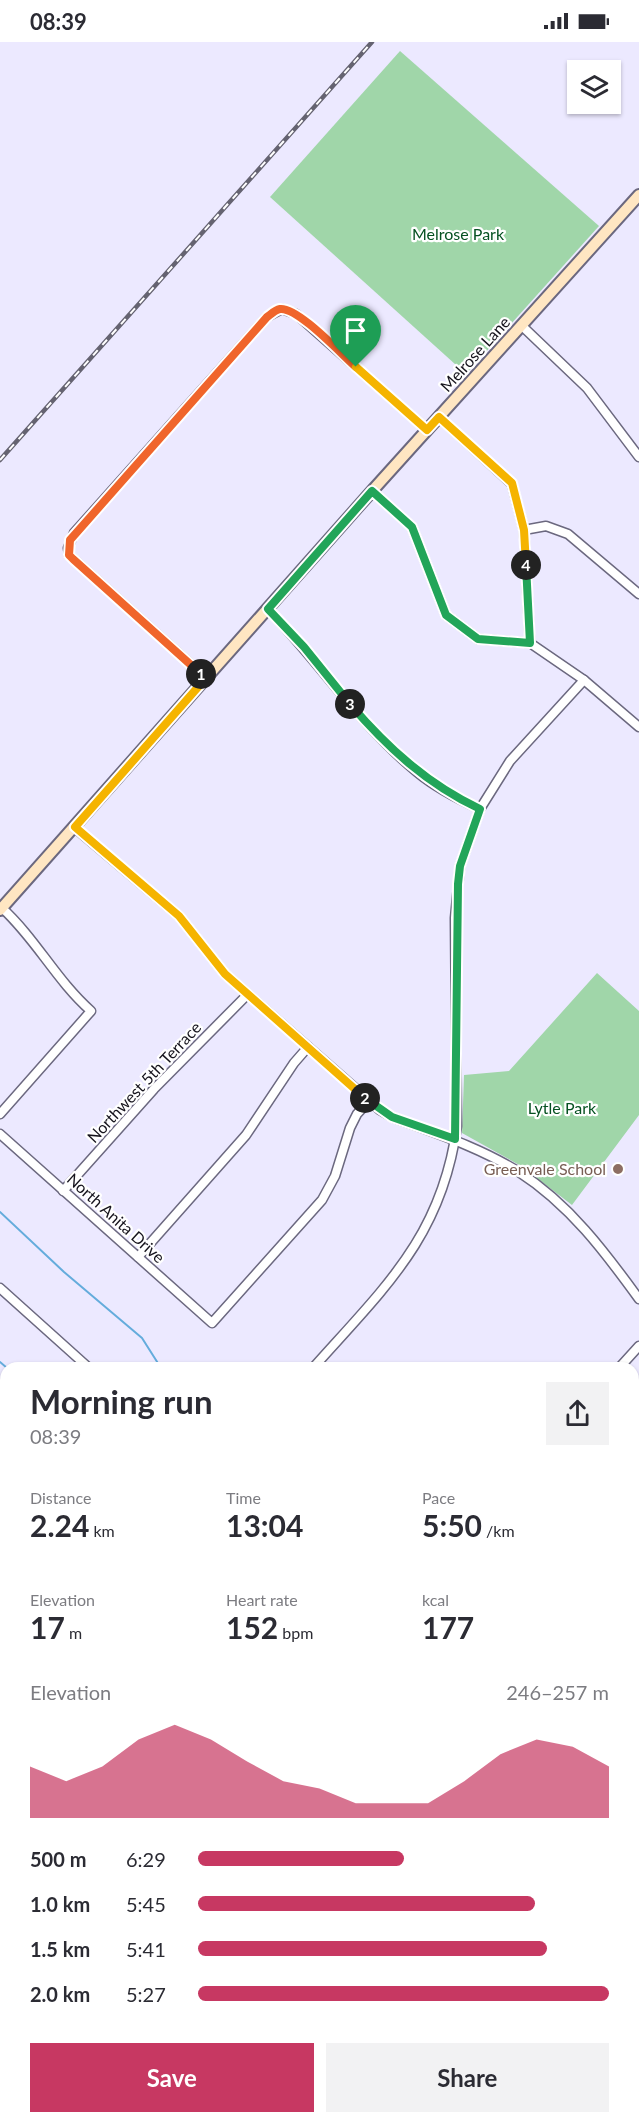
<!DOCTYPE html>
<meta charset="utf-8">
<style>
body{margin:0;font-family:Lato,sans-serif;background:#f2f2f3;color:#2b2b33;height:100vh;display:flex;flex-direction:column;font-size:22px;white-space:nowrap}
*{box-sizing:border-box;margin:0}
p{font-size:20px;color:#7c7c81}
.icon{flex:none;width:33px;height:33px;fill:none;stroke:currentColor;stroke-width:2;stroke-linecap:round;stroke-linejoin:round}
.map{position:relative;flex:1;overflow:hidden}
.side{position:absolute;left:0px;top:1320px;width:639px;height:762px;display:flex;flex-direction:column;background:#fff;border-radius:18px 18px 0 0;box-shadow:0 2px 4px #0004}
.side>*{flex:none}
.buttons{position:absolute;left:567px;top:18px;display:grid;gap:12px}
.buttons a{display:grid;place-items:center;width:54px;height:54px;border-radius:0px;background:#fff;box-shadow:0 2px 4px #0004;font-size:30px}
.pin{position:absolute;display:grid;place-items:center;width:51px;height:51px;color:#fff;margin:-62px -26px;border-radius:50% 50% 50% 0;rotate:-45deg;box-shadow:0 0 6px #0007}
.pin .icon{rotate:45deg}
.km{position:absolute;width:30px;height:30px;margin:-15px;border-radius:50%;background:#222;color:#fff;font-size:16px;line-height:30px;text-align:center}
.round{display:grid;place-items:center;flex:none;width:63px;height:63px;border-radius:0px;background:#f2f2f3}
.overview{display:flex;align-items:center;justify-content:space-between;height:102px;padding:0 30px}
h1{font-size:33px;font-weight:700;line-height:45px}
.metrics{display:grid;grid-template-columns:repeat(3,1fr);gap:9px;height:102px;padding:6px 30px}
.metrics div{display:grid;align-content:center}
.metrics b{font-size:30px;font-weight:700}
.metrics small{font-size:16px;font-weight:400}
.metrics p{font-size:16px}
.chart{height:168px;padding:12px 30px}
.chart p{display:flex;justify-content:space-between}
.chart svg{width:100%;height:108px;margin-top:6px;fill:#c73862;opacity:.7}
.primary-button{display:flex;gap:12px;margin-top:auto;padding:12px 30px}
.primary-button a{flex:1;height:69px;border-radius:0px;background:#c73862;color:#fff;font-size:24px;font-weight:700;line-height:69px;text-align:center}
.primary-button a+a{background:#f2f2f3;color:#2b2b33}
ul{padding:0 30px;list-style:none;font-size:20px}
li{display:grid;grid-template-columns:96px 72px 1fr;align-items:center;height:45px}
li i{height:15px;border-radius:8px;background:#c73862}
.status{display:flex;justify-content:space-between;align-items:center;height:42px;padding:0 30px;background:#fff;direction:ltr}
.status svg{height:16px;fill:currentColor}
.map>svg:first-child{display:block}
.green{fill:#a0d6a9}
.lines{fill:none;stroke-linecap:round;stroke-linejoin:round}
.stream{stroke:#64acdc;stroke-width:2}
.street-casing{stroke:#6b687f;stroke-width:11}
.secondary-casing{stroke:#6b687f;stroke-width:14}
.street{stroke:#fff;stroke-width:8}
.secondary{stroke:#ffe6c2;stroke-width:10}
.rail-casing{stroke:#656371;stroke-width:4.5}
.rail{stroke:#fff;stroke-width:2;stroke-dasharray:7;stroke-linecap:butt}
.split-1-casing{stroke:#fff;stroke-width:12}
.split-2-casing{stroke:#fff;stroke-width:12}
.split-3-casing{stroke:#fff;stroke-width:12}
.split-4-casing{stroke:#fff;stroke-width:12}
.split-5-casing{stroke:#fff;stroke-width:12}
.split-1{stroke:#f0652b;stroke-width:8}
.split-2{stroke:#f5b400;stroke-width:8}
.split-3{stroke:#22a559;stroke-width:8}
.split-4{stroke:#22a559;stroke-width:8}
.split-5{stroke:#f5b400;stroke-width:8}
.education-dot{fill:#8d6e63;stroke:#fff;stroke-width:2}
.labels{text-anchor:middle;stroke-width:4.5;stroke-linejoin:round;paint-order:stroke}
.park-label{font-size:16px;fill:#055121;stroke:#fff}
.street-label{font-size:16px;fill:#15131c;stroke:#fff}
.education-label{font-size:16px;fill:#785e54;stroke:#fff;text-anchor:end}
</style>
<div class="status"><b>08:39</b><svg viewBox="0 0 49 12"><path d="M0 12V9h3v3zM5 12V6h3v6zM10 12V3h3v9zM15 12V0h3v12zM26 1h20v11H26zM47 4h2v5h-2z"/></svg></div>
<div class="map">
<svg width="639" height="2082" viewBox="0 0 639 2082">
<rect width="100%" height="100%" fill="#ece9ff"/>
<!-- green -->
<g class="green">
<polygon points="400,9 599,184 466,332 270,155"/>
<polygon points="597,931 639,969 639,1073 572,1163 521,1124 462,1091 464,1033 509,1029"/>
<polygon points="639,1805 639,1944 633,1939 633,1811"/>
<polygon points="544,2076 606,2076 614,2082 539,2082"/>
</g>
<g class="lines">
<!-- stream -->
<g class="stream">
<polyline points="0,1170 64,1230 142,1296 161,1326"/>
<polyline points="0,1320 7,1326"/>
</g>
<defs>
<g id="street">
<polyline points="521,283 587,346 639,415"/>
<polyline points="439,375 512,442 524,488 530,601"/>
<polyline points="372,449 412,485 446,573 478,597 530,601 584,638 639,685"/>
<polyline points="524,488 546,484 568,492 639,552"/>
<path d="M268,567c51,53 92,116 149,163 19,16 41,27 63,37"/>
<polyline points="206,636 69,513 68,506 74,491 267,275 282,267 296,272 427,388"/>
<path d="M74,785l105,89 46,58 155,136 12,7c43,16 87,30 127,55 50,32 86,80 120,127"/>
<path d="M0,1072l91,-103c-35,-31 -55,-72 -89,-103"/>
<polyline points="0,1092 212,1281 322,1158 335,1134 350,1086 357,1072 369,1059"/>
<polyline points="63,1149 154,1047 247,953"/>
<polyline points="138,1215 246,1093 294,1021 308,1005"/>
<polyline points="0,1246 89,1326"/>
<path d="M313,1326c71,-80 129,-131 144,-242l-2,-208 5,-52 20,-57 30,-48 74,-81"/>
<polyline points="619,1326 639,1304"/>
<polyline points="0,1395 6,1401"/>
<polyline points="633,1498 639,1492"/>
<polyline points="0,1518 6,1513"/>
<polyline points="633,1567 639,1569"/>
<polyline points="0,1684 6,1677"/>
<polyline points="0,1745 6,1750"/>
<polyline points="633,1973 639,1966"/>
<polyline points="539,2082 545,2076"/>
</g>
<g id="secondary">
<polyline points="0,868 372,449 639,153"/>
<polyline points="633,1613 639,1607"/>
<polyline points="0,1857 6,1862"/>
<polyline points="246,2076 253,2082"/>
<polyline points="216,2082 221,2076"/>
</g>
</defs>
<!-- street casing -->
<use href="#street" class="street-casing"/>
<!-- secondary casing -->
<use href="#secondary" class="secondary-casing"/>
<!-- street -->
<use href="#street" class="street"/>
<!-- secondary -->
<use href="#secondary" class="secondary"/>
<defs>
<polyline id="rail" points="0,418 372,0"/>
</defs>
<!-- rail casing -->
<use href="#rail" class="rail-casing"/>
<!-- rail -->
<use href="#rail" class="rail"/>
</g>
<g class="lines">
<defs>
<path id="split-1" d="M201,632l-128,-115 -4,-4 1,-15 197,-223c4,-3 8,-7 13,-8 18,-2 61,45 76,58"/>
<polyline id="split-2" points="201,632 206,636 75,785 179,874 225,932 365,1056"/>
<path id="split-3" d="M350,662c38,44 77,80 130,105l-20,57 -2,18 -3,255 -63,-22 -27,-19"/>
<polyline id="split-4" points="350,662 304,605 268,567 372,449 412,485 446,573 478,597 530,601 526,523"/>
<polyline id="split-5" points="356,325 427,388 439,375 512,441 524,488 526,523"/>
</defs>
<!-- split-1 casing -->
<use href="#split-1" class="split-1-casing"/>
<!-- split-2 casing -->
<use href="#split-2" class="split-2-casing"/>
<!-- split-3 casing -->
<use href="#split-3" class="split-3-casing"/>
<!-- split-4 casing -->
<use href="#split-4" class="split-4-casing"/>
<!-- split-5 casing -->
<use href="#split-5" class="split-5-casing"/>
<!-- split-1 -->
<use href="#split-1" class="split-1"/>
<!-- split-2 -->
<use href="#split-2" class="split-2"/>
<!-- split-3 -->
<use href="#split-3" class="split-3"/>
<!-- split-4 -->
<use href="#split-4" class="split-4"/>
<!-- split-5 -->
<use href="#split-5" class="split-5"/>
</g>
<!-- markers -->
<circle class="education-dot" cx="618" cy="1127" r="6"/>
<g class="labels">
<!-- park labels -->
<g class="park-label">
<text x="458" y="198">Melrose Park</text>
<text x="562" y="1072">Lytle Park</text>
</g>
<!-- street labels -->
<g class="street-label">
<text transform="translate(475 312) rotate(-48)" y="6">Melrose Lane</text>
<text transform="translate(144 1040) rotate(-47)" y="6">Northwest 5th Terrace</text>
<text transform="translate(116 1176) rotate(42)" y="6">North Anita Drive</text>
</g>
<!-- education labels -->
<g class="education-label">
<text x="606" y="1133">Greenvale School</text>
</g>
</g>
</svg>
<div class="buttons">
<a><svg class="icon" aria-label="layers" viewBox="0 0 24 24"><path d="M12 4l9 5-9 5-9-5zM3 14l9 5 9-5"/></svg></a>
</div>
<div class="pin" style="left:356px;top:325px;background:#1e9e55"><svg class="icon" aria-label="arrive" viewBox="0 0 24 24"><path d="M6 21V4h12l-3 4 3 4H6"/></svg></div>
<b class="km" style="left:201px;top:632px">1</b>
<b class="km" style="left:365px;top:1056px">2</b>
<b class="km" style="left:350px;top:662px">3</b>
<b class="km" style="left:526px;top:523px">4</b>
<section class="side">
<div class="overview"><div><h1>Morning run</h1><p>08:39</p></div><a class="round"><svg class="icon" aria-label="share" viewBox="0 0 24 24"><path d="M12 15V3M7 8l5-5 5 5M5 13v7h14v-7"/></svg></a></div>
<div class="metrics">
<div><p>Distance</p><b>2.24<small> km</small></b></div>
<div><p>Time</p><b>13:04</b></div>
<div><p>Pace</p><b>5:50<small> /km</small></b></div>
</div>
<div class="metrics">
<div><p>Elevation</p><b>17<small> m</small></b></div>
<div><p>Heart rate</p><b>152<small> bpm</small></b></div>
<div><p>kcal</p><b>177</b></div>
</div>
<div class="chart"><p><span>Elevation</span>246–257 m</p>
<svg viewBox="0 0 160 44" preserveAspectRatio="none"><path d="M0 44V23L10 29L20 23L30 12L40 6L50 12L60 21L70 29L80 32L90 38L100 38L110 38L120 29L130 18L140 12L150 15L160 23V44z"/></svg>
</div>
<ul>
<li><b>500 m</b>6:29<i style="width:50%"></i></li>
<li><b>1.0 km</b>5:45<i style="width:82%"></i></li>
<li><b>1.5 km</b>5:41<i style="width:85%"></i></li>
<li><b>2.0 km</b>5:27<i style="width:100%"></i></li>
</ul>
<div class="primary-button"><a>Save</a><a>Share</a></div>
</section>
</div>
